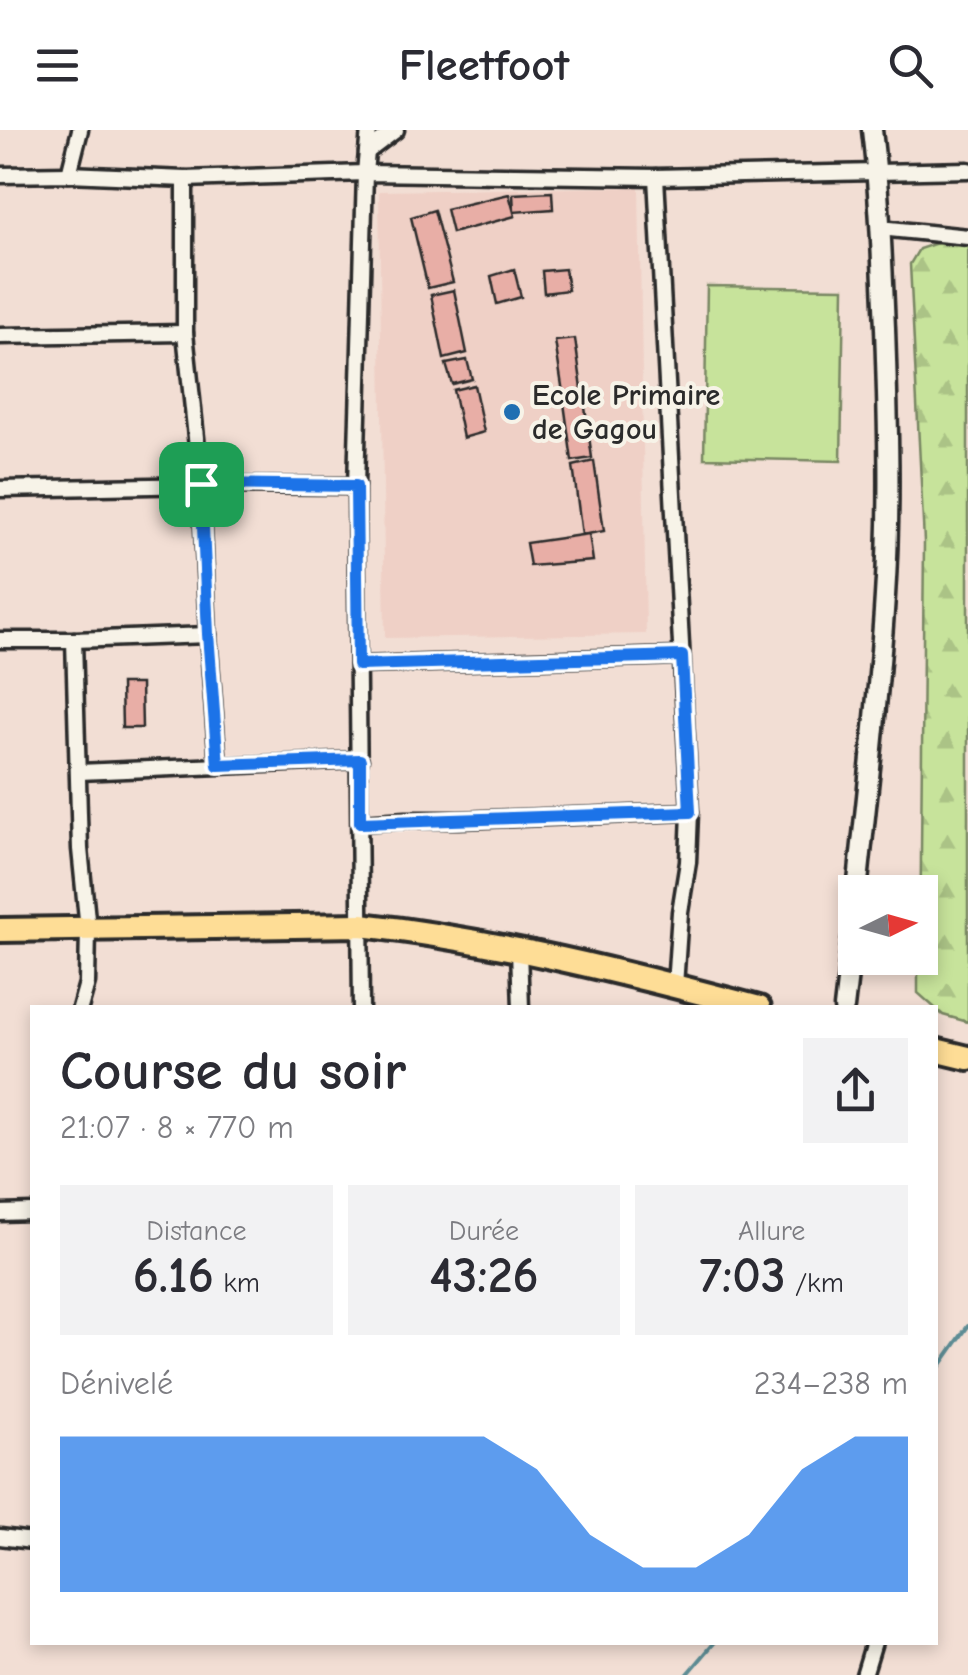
<!DOCTYPE html>
<html lang="fr">
<meta charset="utf-8">
<style>
body{margin:0;font-family:"Comic Neue",sans-serif;background:#f2f2f3;color:#2b2b33;height:100vh;display:flex;flex-direction:column;font-size:38px;white-space:nowrap}
*{box-sizing:border-box;margin:0}
p{font-size:32px;color:#7c7c81}
.icon{flex:none;width:55px;height:55px;fill:none;stroke:currentColor;stroke-width:2;stroke-linecap:round;stroke-linejoin:round}
.map{position:relative;flex:1;overflow:hidden}
.panel{position:absolute;left:30px;top:875px;width:908px;height:640px;display:flex;flex-direction:column;background:#fff;border-radius:0px;box-shadow:0 5px 15px #0003}
.panel>*{flex:none}
.needle{width:65px;rotate:85deg}
.buttons{position:absolute;left:838px;top:745px;display:grid;gap:20px}
.buttons a{display:grid;place-items:center;width:100px;height:100px;border-radius:0px;background:#fff;box-shadow:0 5px 15px #0003;font-size:50px}
.pin{position:absolute;display:grid;place-items:center;width:85px;height:85px;color:#fff;margin:-42px;border-radius:20px;box-shadow:0 5px 15px #0006}
.round{display:grid;place-items:center;flex:none;width:105px;height:105px;border-radius:0px;background:#f2f2f3}
.headline{display:flex;align-items:center;justify-content:space-between;height:170px;padding:0 30px}
h1{font-size:55px;font-weight:700;line-height:75px}
.figures{display:grid;grid-template-columns:repeat(3,1fr);gap:15px;height:170px;padding:10px 30px}
.figures div{display:grid;align-content:center;border-radius:0px;background:#f2f2f3;text-align:center}
.figures b{font-size:50px;font-weight:700}
.figures small{font-size:28px;font-weight:400}
.figures p{font-size:28px}
.chart{height:280px;padding:20px 30px}
.chart p{display:flex;justify-content:space-between}
.chart svg{width:100%;height:180px;margin-top:10px;fill:#1a73e8;opacity:.7}
header{display:flex;justify-content:space-between;align-items:center;height:130px;padding:0 30px;background:#fff;font-size:45px;font-weight:700}
.map>svg:first-child{display:block}
.built{fill:#efd0c6}
.forest{fill:url(#forest-firs);stroke:#798763;stroke-width:2.5}
.pitch{fill:#c7e39b;stroke:#798763;stroke-width:2.5}
.lines{fill:none;stroke-linecap:round;stroke-linejoin:round}
.stream{stroke:#5d8c94;stroke-width:4}
.building{fill:#e8aea6;stroke:#2b2b2b;stroke-width:2.5}
.minor-casing{stroke:#2b2b2b;stroke-width:21}
.tertiary-casing{stroke:#2b2b2b;stroke-width:25}
.primary-casing{stroke:#2b2b2b;stroke-width:30}
.minor{stroke:#f7f3e8;stroke-width:14}
.tertiary{stroke:#f7f3e8;stroke-width:18}
.primary{stroke:#fedd96;stroke-width:22}
.route-casing{stroke:#fff;stroke-width:20}
.route{stroke:#1a73e8;stroke-width:12}
.poi-dot{fill:#1f6fb2;stroke:#f7f3e8;stroke-width:4}
.labels{text-anchor:middle;stroke-width:8;stroke-linejoin:round;paint-order:stroke}
.poi-label{font-size:30px;font-weight:bold;fill:#2b2b2b;stroke:#f7f3e8;text-anchor:start}
</style>
<header><svg class="icon" aria-label="menu" viewBox="0 0 24 24"><path d="M4 6h16M4 12h16M4 18h16"/></svg>Fleetfoot<svg class="icon" aria-label="search" viewBox="0 0 24 24"><circle cx="10" cy="10" r="6"/><path d="M15 15l6 6"/></svg></header>
<div class="map">
<svg width="968" height="1545" viewBox="0 0 968 1545">
<defs>
<pattern id="forest-firs" width="22" height="20" patternUnits="userSpaceOnUse" patternTransform="scale(2.5)"><rect width="22" height="20" fill="#c7e39b"/><path d="M5 1l3.5 6h-7zM16 11l3.5 6h-7z" fill="#abc386"/></pattern>
</defs>
<rect width="100%" height="100%" fill="#f2ded4"/>
<filter id="ink" filterUnits="userSpaceOnUse"><feTurbulence type="fractalNoise" baseFrequency=".01" numOctaves="2"/><feDisplacementMap in="SourceGraphic" scale="20" xChannelSelector="R" yChannelSelector="G"/><feConvolveMatrix kernelMatrix="1 2 1 2 8 2 1 2 1" color-interpolation-filters="sRGB"/></filter>
<g filter="url(#ink)">
<!-- built -->
<polygon class="built" points="639,57 646,504 385,508 379,61"/>
<!-- forest -->
<polygon class="forest" points="946,110 968,113 968,892 943,885 918,863 918,828 920,828 924,412 910,134 919,119"/>
<!-- pitch -->
<polygon class="pitch" points="707,156 844,158 841,331 704,328"/>
<g class="lines">
<!-- stream -->
<g class="stream">
<polyline points="935,1243 968,1196"/>
<polyline points="687,1545 715,1512"/>
</g>
</g>
<!-- building -->
<g class="building">
<polygon points="552,62 553,79 514,82 513,64"/>
<polygon points="509,64 515,86 452,103 446,79"/>
<polygon points="434,80 453,152 428,158 411,87"/>
<polygon points="514,139 521,167 497,174 491,146"/>
<polygon points="565,139 568,160 544,163 542,141"/>
<polygon points="454,160 467,223 444,229 431,165"/>
<polygon points="575,209 583,266 564,269 555,211"/>
<polygon points="467,230 472,249 452,254 446,234"/>
<polygon points="474,255 484,302 463,308 453,260"/>
<polygon points="584,270 592,328 572,331 564,273"/>
<polygon points="594,331 604,401 582,405 573,336"/>
<polygon points="589,404 593,431 530,436 526,413"/>
<polygon points="121,554 141,554 142,598 122,598"/>
</g>
<g class="lines">
<defs>
<g id="minor">
<polyline points="367,22 396,0"/>
<polyline points="69,44 80,0"/>
<polyline points="0,45 69,44 185,49 365,43 656,47 968,40"/>
<polyline points="656,47 690,682 688,732 680,782 675,856"/>
<polyline points="185,49 185,203 201,355 208,505 218,635"/>
<polyline points="880,98 968,107"/>
<polyline points="0,206 185,203"/>
<polyline points="0,359 201,355 356,356"/>
<polyline points="0,510 74,510 208,505"/>
<polyline points="74,510 80,719 88,799 87,853 80,878"/>
<polyline points="358,535 681,526"/>
<polyline points="79,642 360,630"/>
<polyline points="360,693 406,690 458,690 690,682"/>
<polyline points="519,820 521,878"/>
<polyline points="361,878 356,356 365,43 369,0"/>
<polyline points="0,1083 32,1082"/>
<polyline points="0,1407 32,1411"/>
<polyline points="864,1545 874,1512"/>
</g>
<g id="tertiary">
<path d="M857,762c10,-98 22,-197 28,-296 6,-90 3,-178 0,-268 -3,-66 -5,-132 -13,-198"/>
<polyline points="844,878 855,784"/>
</g>
<g id="primary">
<path d="M0,800l361,-5c135,15 266,48 398,83"/>
<polyline points="935,920 968,928"/>
</g>
</defs>
<!-- minor casing -->
<use href="#minor" class="minor-casing"/>
<!-- tertiary casing -->
<use href="#tertiary" class="tertiary-casing"/>
<!-- primary casing -->
<use href="#primary" class="primary-casing"/>
<!-- minor -->
<use href="#minor" class="minor"/>
<!-- tertiary -->
<use href="#tertiary" class="tertiary"/>
<!-- primary -->
<use href="#primary" class="primary"/>
</g>
</g>
<g class="lines" filter="url(#ink)">
<defs>
<polygon id="route" points="201,354 356,356 358,535 682,526 690,682 360,693 360,630 218,635 208,504"/>
</defs>
<!-- route casing -->
<use href="#route" class="route-casing"/>
<!-- route -->
<use href="#route" class="route"/>
</g>
<!-- markers -->
<circle class="poi-dot" cx="512" cy="282" r="10"/>
<g class="labels">
<!-- poi labels -->
<g class="poi-label">
<text x="532" y="275">Ecole Primaire<tspan x="532" dy="34">de Gagou</tspan></text>
</g>
</g>
</svg>
<div class="buttons">
<a><svg class="needle" viewBox="-14 -14 28 28"><path d="M0-13l5 13h-10z" fill="#e53935"/><path d="M0 13l5-13h-10z" fill="#7c7c81"/></svg></a>
</div>
<div class="pin" style="left:201px;top:354px;background:#1e9e55"><svg class="icon" aria-label="arrive" viewBox="0 0 24 24"><path d="M6 21V4h12l-3 4 3 4H6"/></svg></div>
<section class="panel">
<div class="headline"><div><h1>Course du soir</h1><p>21:07 · 8 × 770 m</p></div><a class="round"><svg class="icon" aria-label="share" viewBox="0 0 24 24"><path d="M12 15V3M7 8l5-5 5 5M5 13v7h14v-7"/></svg></a></div>
<div class="figures">
<div><p>Distance</p><b>6.16<small> km</small></b></div>
<div><p>Durée</p><b>43:26</b></div>
<div><p>Allure</p><b>7:03<small> /km</small></b></div>
</div>
<div class="chart"><p><span>Dénivelé</span>234–238 m</p>
<svg viewBox="0 0 160 44" preserveAspectRatio="none"><path d="M0 44V6L10 6L20 6L30 6L40 6L50 6L60 6L70 6L80 6L90 14L100 30L110 38L120 38L130 30L140 14L150 6L160 6V44z"/></svg>
</div>
</section>
</div>
